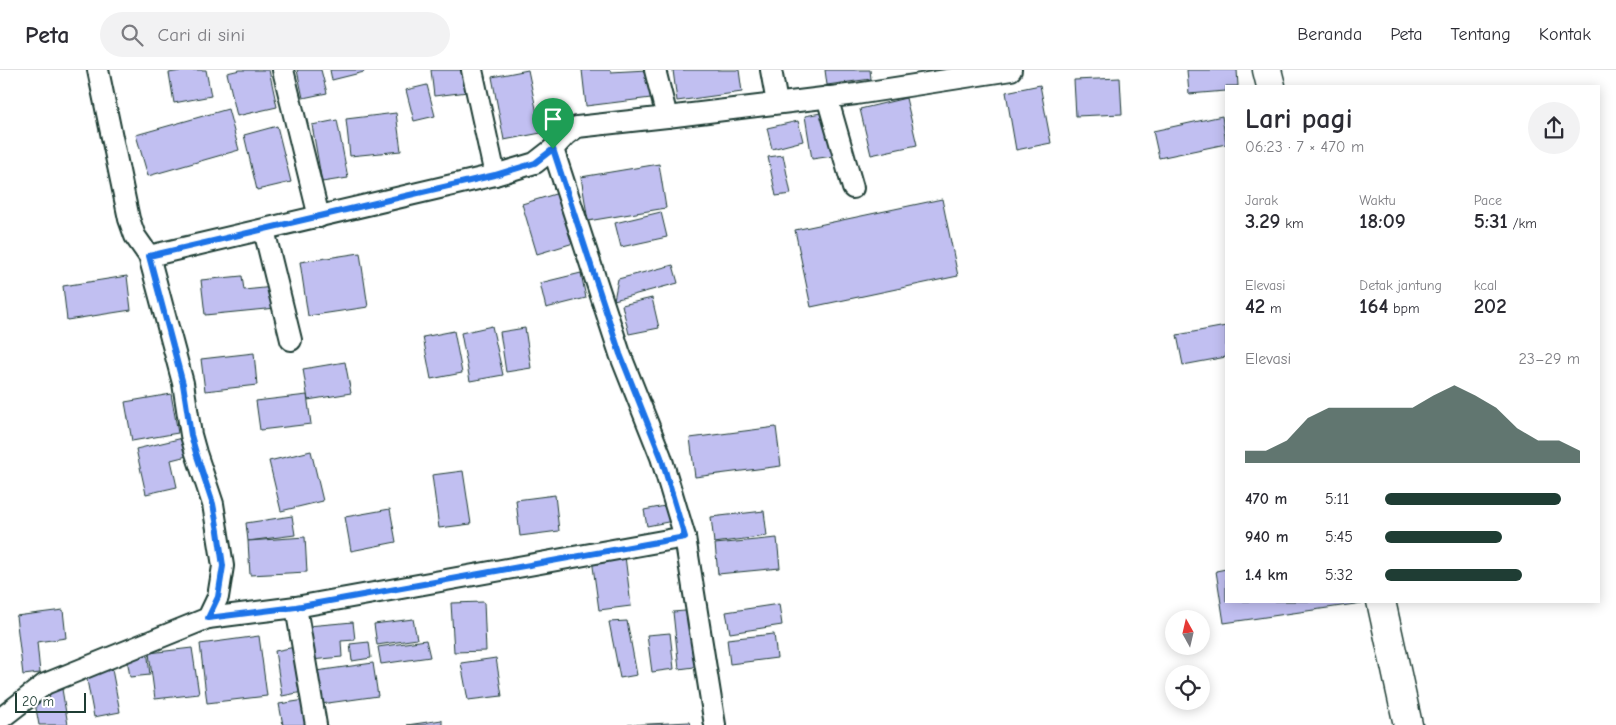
<!DOCTYPE html>
<html lang="id">
<meta charset="utf-8">
<style>
body{margin:0;font-family:"Comic Neue",sans-serif;background:#f2f2f3;color:#2b2b33;height:100vh;display:flex;flex-direction:column;font-size:19px;white-space:nowrap}
*{box-sizing:border-box;margin:0}
p{font-size:16px;color:#7c7c81}
.icon{flex:none;width:28px;height:28px;fill:none;stroke:currentColor;stroke-width:2;stroke-linecap:round;stroke-linejoin:round}
.map{position:relative;flex:1;overflow:hidden}
.panel{position:absolute;left:1225px;top:15px;width:375px;height:518px;display:flex;flex-direction:column;background:#fff;border-radius:0px;box-shadow:0 2px 12px #0003}
.panel>*{flex:none}
.needle{width:32px;rotate:352deg}
.buttons{position:absolute;left:1165px;top:540px;display:grid;gap:10px}
.buttons a{display:grid;place-items:center;width:45px;height:45px;border-radius:50%;background:#fff;box-shadow:0 2px 12px #0003;font-size:25px}
.scale{position:absolute;left:15px;bottom:12px;width:71px;box-sizing:border-box;padding-left:5px;border:2px solid #1f3d34;border-top:0;font-size:14px;line-height:18px;white-space:nowrap;color:#1f3d34;-webkit-text-stroke:4px #fff;paint-order:stroke}
.pin{position:absolute;display:grid;place-items:center;width:42px;height:42px;color:#fff;margin:-51px -21px;border-radius:50% 50% 50% 0;rotate:-45deg;box-shadow:0 0 5px #0007}
.pin .icon{rotate:45deg}
.round{display:grid;place-items:center;flex:none;width:52px;height:52px;border-radius:26px;background:#f2f2f3}
.head{display:flex;align-items:center;justify-content:space-between;height:85px;padding:0 20px}
h1{font-size:28px;font-weight:600;line-height:38px}
.stats{display:grid;grid-template-columns:repeat(3,1fr);gap:8px;height:85px;padding:5px 20px}
.stats div{display:grid;align-content:center}
.stats b{font-size:21px;font-weight:600}
.stats small{font-size:14px;font-weight:400}
.stats p{font-size:14px}
.chart{height:140px;padding:10px 20px}
.chart p{display:flex;justify-content:space-between}
.chart svg{width:100%;height:90px;margin-top:5px;fill:#1f3d34;opacity:.7}
ul{padding:0 20px;list-style:none;font-size:16px}
li{display:grid;grid-template-columns:80px 60px 1fr;align-items:center;height:38px}
li i{height:12px;border-radius:6px;background:#1f3d34}
header{display:flex;align-items:center;gap:30px;box-sizing:border-box;height:70px;padding:0 25px;background:#fff;border-bottom:1px solid #e1e1e2}
header strong{font-size:24px}
nav{display:flex;gap:28px;margin-inline-start:auto;font-size:18px}
.search{width:350px;height:45px;background:#f2f2f3;display:flex;align-items:center;gap:12px;box-sizing:border-box;padding:0 18px;border-radius:28px;color:#7c7c81;font-size:19px}
.map>svg:first-child{display:block}
.building{fill:#c1bff1;stroke:#1f3d34}
.lines{fill:none;stroke-linecap:round;stroke-linejoin:round}
.street-casing{stroke:#1f3d34;stroke-width:24}
.secondary-casing{stroke:#1f3d34;stroke-width:31}
.street{stroke:#fff;stroke-width:20}
.secondary{stroke:#fff;stroke-width:28}
.route-casing{stroke:#fff;stroke-width:10}
.route{stroke:#1a73e8;stroke-width:6}
</style>
<header>
<strong>Peta</strong>
<div class="search"><svg class="icon" aria-label="search" viewBox="0 0 24 24"><circle cx="10" cy="10" r="6"/><path d="M15 15l6 6"/></svg>Cari di sini</div>
<nav><a>Beranda</a><a>Peta</a><a>Tentang</a><a>Kontak</a></nav>
</header>
<div class="map">
<svg width="1616" height="655" viewBox="0 0 1616 655">
<rect width="100%" height="100%" fill="#fff"/>
<filter id="ink" filterUnits="userSpaceOnUse"><feTurbulence type="fractalNoise" baseFrequency=".02" numOctaves="2"/><feDisplacementMap in="SourceGraphic" scale="10" xChannelSelector="R" yChannelSelector="G"/><feConvolveMatrix kernelMatrix="1 2 1 2 8 2 1 2 1" color-interpolation-filters="sRGB"/></filter>
<g filter="url(#ink)">
<!-- building -->
<g class="building">
<polygon points="186,0 206,0 211,26 174,33 169,3"/>
<polygon points="240,0 269,0 277,37 237,46 227,3"/>
<polygon points="297,0 321,0 327,23 303,28"/>
<polygon points="330,0 364,0 364,2 332,10"/>
<polygon points="431,0 465,0 468,22 434,26"/>
<polygon points="528,0 541,63 504,70 492,7"/>
<polygon points="582,0 610,0 611,2 647,0 651,28 586,36"/>
<polygon points="673,0 739,0 742,22 677,31"/>
<polygon points="825,0 870,0 871,9 827,15"/>
<polygon points="1187,0 1237,0 1238,16 1226,16 1226,21 1189,24"/>
<polygon points="1120,8 1122,44 1076,46 1074,10"/>
<polygon points="427,15 435,46 414,51 406,20"/>
<polygon points="1040,15 1051,73 1016,80 1006,22"/>
<polygon points="906,28 917,75 871,85 860,39"/>
<polygon points="228,39 239,80 148,106 136,65"/>
<polygon points="826,42 833,86 812,89 805,46"/>
<polygon points="396,43 401,81 350,86 346,49"/>
<polygon points="1222,46 1226,74 1159,88 1153,61"/>
<polygon points="337,50 348,108 322,112 312,55"/>
<polygon points="798,51 803,71 772,79 767,58"/>
<polygon points="277,56 291,112 257,120 244,65"/>
<polygon points="783,85 791,124 776,126 768,87"/>
<polygon points="659,94 666,138 588,151 581,107"/>
<polygon points="562,122 577,172 537,184 522,134"/>
<polygon points="942,129 958,206 811,237 795,160"/>
<polygon points="661,142 667,167 621,177 615,153"/>
<polygon points="360,183 368,237 308,246 300,192"/>
<polygon points="673,195 678,213 614,230 618,209"/>
<polygon points="581,203 586,228 546,238 540,213"/>
<polygon points="127,206 131,240 67,250 63,216"/>
<polygon points="242,206 244,220 274,217 276,238 205,245 201,210"/>
<polygon points="652,228 659,258 629,264 622,235"/>
<polygon points="492,256 503,305 470,311 461,263"/>
<polygon points="1226,256 1226,287 1183,295 1177,265"/>
<polygon points="525,258 531,298 506,302 500,262"/>
<polygon points="454,261 462,303 431,309 423,267"/>
<polygon points="254,283 257,315 205,321 201,289"/>
<polygon points="345,292 351,323 308,330 303,299"/>
<polygon points="171,324 178,363 132,371 125,332"/>
<polygon points="307,325 311,354 260,360 256,331"/>
<polygon points="776,357 781,396 695,407 690,368"/>
<polygon points="183,368 187,386 171,390 177,417 146,424 136,379"/>
<polygon points="311,381 323,431 281,441 269,391"/>
<polygon points="463,401 471,454 439,458 432,405"/>
<polygon points="555,425 559,461 520,466 516,430"/>
<polygon points="670,435 673,451 647,456 644,440"/>
<polygon points="390,439 396,472 351,481 345,447"/>
<polygon points="764,441 767,466 714,473 711,447"/>
<polygon points="292,446 295,465 248,471 246,453"/>
<polygon points="305,467 307,502 250,505 248,471"/>
<polygon points="777,468 780,498 718,504 715,474"/>
<polygon points="625,486 631,536 599,540 592,489"/>
<polygon points="1226,499 1226,531 1362,531 1362,533 1224,553 1216,501"/>
<polygon points="484,532 486,581 454,582 451,533"/>
<polygon points="779,534 782,555 730,563 726,542"/>
<polygon points="63,540 66,568 37,572 40,603 23,605 16,546"/>
<polygon points="697,540 702,596 679,599 673,542"/>
<polygon points="413,549 417,569 377,575 374,554"/>
<polygon points="627,551 637,605 620,608 609,552"/>
<polygon points="353,552 355,570 341,571 342,587 311,590 308,556"/>
<polygon points="670,563 674,599 652,602 647,565"/>
<polygon points="774,564 777,588 730,594 727,569"/>
<polygon points="259,566 267,626 207,633 200,574"/>
<polygon points="426,570 430,587 381,594 378,577"/>
<polygon points="369,572 371,588 352,591 350,574"/>
<polygon points="300,576 308,621 282,626 275,581"/>
<polygon points="192,578 199,624 155,629 149,583"/>
<polygon points="147,579 150,605 130,607 126,582"/>
<polygon points="496,588 502,626 468,630 461,593"/>
<polygon points="373,593 378,626 321,634 316,601"/>
<polygon points="111,594 120,642 94,647 85,599"/>
<polygon points="61,613 68,655 39,655 35,633 50,630 48,616"/>
<polygon points="305,630 309,655 283,655 279,634"/>
<polygon points="442,650 442,655 407,655"/>
<polygon points="690,652 691,655 628,655"/>
</g>
<g class="lines">
<defs>
<g id="street">
<polyline points="283,0 319,147"/>
<polyline points="472,0 495,105"/>
<polyline points="771,0 777,33"/>
<polyline points="827,27 853,118"/>
<polyline points="667,47 856,24 1011,0"/>
<polyline points="553,79 566,65 577,57 667,47 655,0"/>
<polyline points="264,160 291,270"/>
<polyline points="149,186 495,105 535,93 553,79 620,284 661,387 685,467 715,655"/>
<polyline points="296,537 316,655"/>
<polyline points="208,548 296,537 685,467"/>
<polyline points="0,649 45,614 208,548 218,527 223,496 213,434 196,383 191,365 183,313 149,186 135,166 129,149 98,0"/>
</g>
<g id="secondary">
<polyline points="1267,0 1271,16"/>
<polyline points="1381,531 1408,655"/>
</g>
</defs>
<!-- street casing -->
<use href="#street" class="street-casing"/>
<!-- secondary casing -->
<use href="#secondary" class="secondary-casing"/>
<!-- street -->
<use href="#street" class="street"/>
<!-- secondary -->
<use href="#secondary" class="secondary"/>
</g>
</g>
<g class="lines" filter="url(#ink)">
<defs>
<polygon id="route" points="553,79 620,284 661,387 685,467 296,537 208,548 218,527 223,496 218,461 213,434 196,383 191,365 183,314 149,186 495,105 535,93"/>
</defs>
<!-- route casing -->
<use href="#route" class="route-casing"/>
<!-- route -->
<use href="#route" class="route"/>
</g>
</svg>
<div class="buttons">
<a><svg class="needle" viewBox="-14 -14 28 28"><path d="M0-13l5 13h-10z" fill="#e53935"/><path d="M0 13l5-13h-10z" fill="#7c7c81"/></svg></a>
<a><svg class="icon" aria-label="locate" viewBox="0 0 24 24"><circle cx="12" cy="12" r="6"/><path d="M12 2v4M12 18v4M2 12h4M18 12h4"/></svg></a>
</div>
<div class="scale">20 m</div>
<div class="pin" style="left:553px;top:79px;background:#1e9e55"><svg class="icon" aria-label="arrive" viewBox="0 0 24 24"><path d="M6 21V4h12l-3 4 3 4H6"/></svg></div>
<section class="panel">
<div class="head"><div><h1>Lari pagi</h1><p>06:23 · 7 × 470 m</p></div><a class="round"><svg class="icon" aria-label="share" viewBox="0 0 24 24"><path d="M12 15V3M7 8l5-5 5 5M5 13v7h14v-7"/></svg></a></div>
<div class="stats">
<div><p>Jarak</p><b>3.29<small> km</small></b></div>
<div><p>Waktu</p><b>18:09</b></div>
<div><p>Pace</p><b>5:31<small> /km</small></b></div>
</div>
<div class="stats">
<div><p>Elevasi</p><b>42<small> m</small></b></div>
<div><p>Detak jantung</p><b>164<small> bpm</small></b></div>
<div><p>kcal</p><b>202</b></div>
</div>
<div class="chart"><p><span>Elevasi</span>23–29 m</p>
<svg viewBox="0 0 160 44" preserveAspectRatio="none"><path d="M0 44V38L10 38L20 33L30 22L40 17L50 17L60 17L70 17L80 17L90 11L100 6L110 11L120 17L130 27L140 33L150 33L160 38V44z"/></svg>
</div>
<ul>
<li><b>470 m</b>5:11<i style="width:90%"></i></li>
<li><b>940 m</b>5:45<i style="width:60%"></i></li>
<li><b>1.4 km</b>5:32<i style="width:70%"></i></li>
</ul>
</section>
</div>
